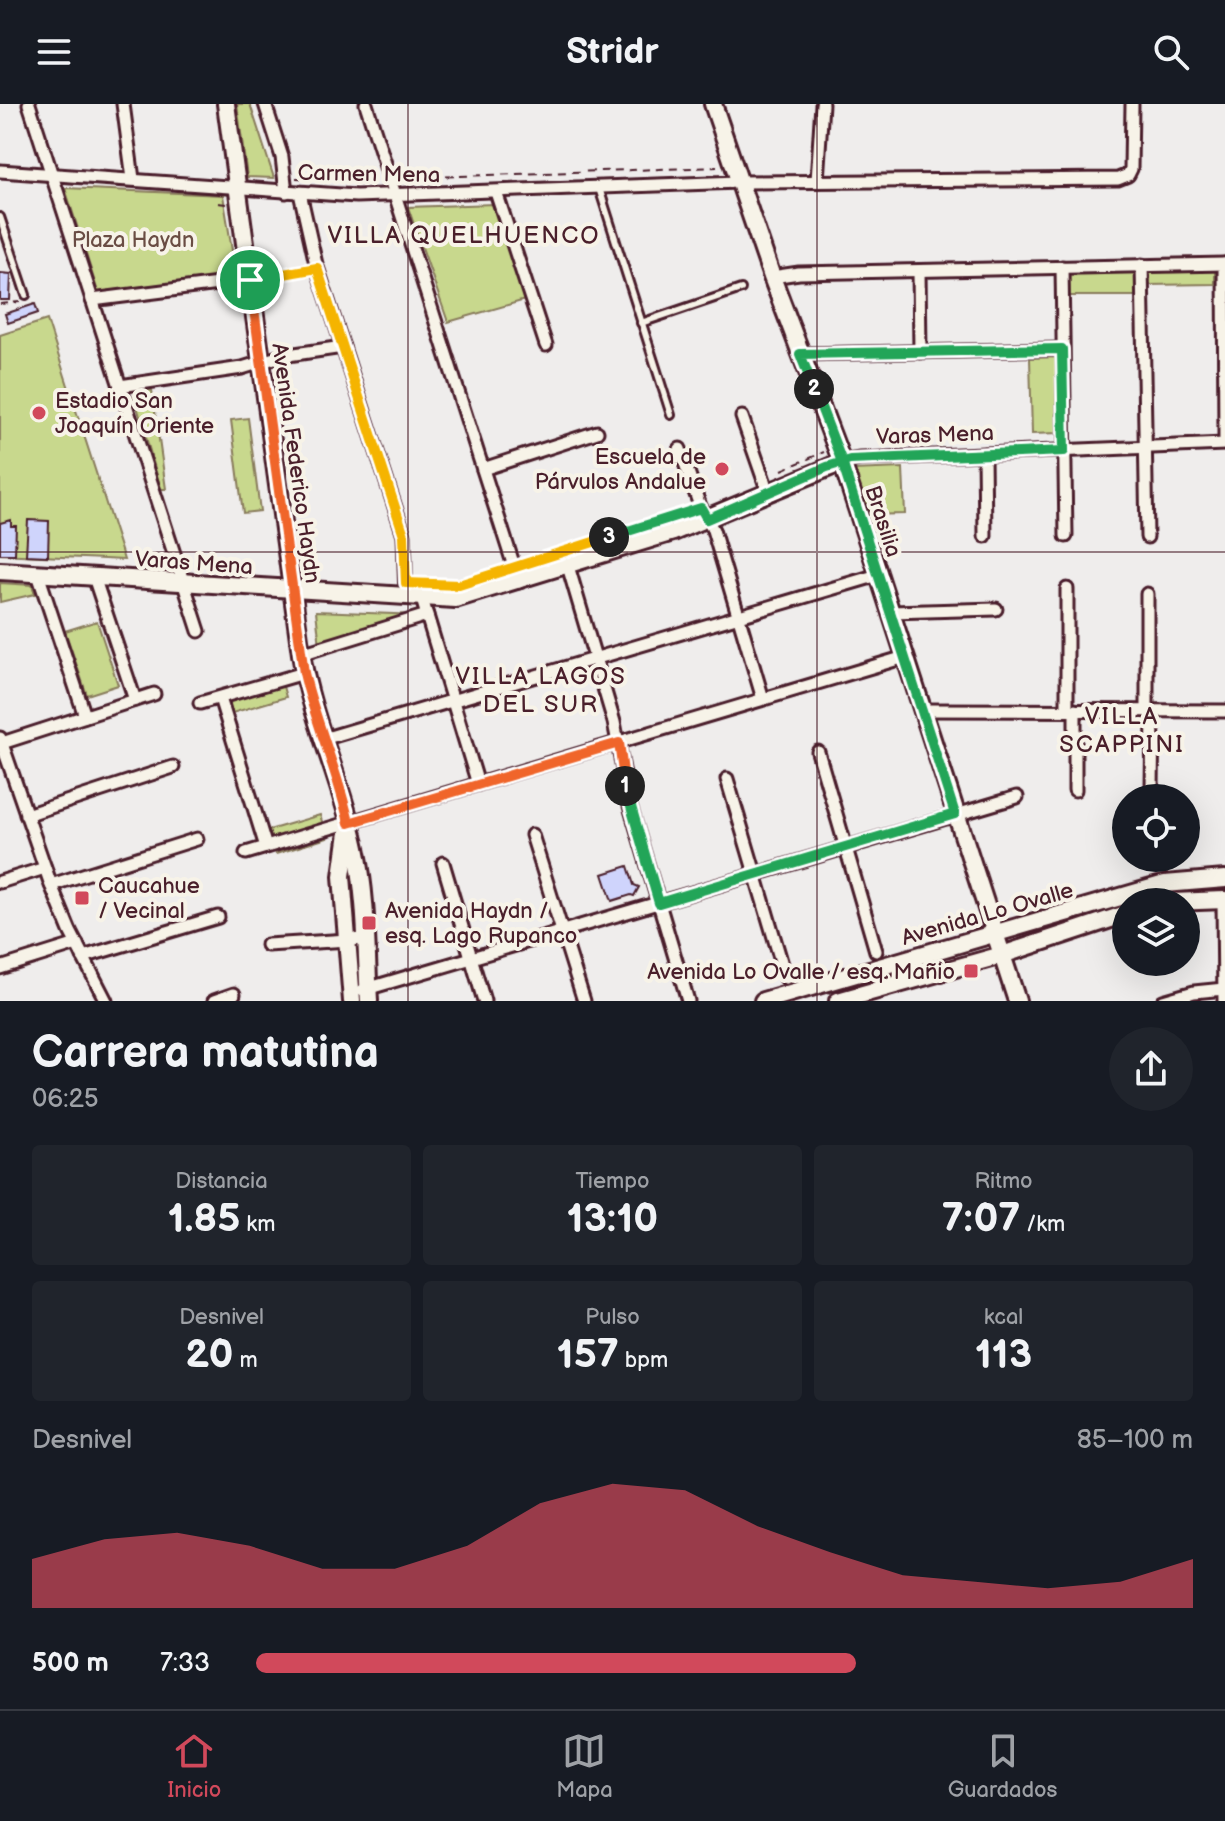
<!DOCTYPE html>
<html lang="es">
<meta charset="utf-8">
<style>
body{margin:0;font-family:"Balsamiq Sans",sans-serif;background:#20242c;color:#f1f3f6;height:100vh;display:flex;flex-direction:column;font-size:30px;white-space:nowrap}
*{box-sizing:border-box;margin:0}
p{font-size:26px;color:#9ea1a6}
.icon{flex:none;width:44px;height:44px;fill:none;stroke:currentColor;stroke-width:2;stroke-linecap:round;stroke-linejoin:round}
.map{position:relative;height:897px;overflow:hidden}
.sheet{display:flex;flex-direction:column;background:#171b24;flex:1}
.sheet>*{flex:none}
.tools{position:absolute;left:1112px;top:680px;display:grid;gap:16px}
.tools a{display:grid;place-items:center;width:88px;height:88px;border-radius:50%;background:#171b24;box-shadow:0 8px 32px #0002;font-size:40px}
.pin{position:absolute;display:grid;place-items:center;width:68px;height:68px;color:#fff;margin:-34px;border:4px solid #fff;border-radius:50%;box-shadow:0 2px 8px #0007}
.km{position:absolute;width:40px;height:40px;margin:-20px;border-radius:50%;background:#222;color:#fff;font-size:22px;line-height:40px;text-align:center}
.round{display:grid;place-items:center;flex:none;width:84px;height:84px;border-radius:42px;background:#20242c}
.headline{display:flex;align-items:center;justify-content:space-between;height:136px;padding:0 32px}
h1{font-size:44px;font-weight:800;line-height:60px}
.stats{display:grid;grid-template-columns:repeat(3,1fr);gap:12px;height:136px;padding:8px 32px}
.stats div{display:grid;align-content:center;border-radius:8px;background:#20242c;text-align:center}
.stats b{font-size:40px;font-weight:800}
.stats small{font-size:22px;font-weight:400}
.stats p{font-size:22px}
.chart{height:224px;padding:16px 32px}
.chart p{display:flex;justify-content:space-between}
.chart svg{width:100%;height:144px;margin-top:8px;fill:#d1495b;opacity:.7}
ul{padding:0 32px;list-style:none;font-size:26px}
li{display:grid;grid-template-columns:128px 96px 1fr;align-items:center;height:60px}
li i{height:20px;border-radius:10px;background:#d1495b}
header{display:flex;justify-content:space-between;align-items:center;height:104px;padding:0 32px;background:#171b24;font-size:36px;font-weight:800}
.menu{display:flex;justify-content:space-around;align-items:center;height:112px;border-top:2px solid #363941;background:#171b24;font-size:22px;color:#9ea1a6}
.menu a{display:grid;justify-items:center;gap:4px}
.menu .active{color:#d1495b}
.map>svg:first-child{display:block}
.green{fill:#c8d88d;stroke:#897c5c;stroke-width:2}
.building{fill:#cfd4fc;stroke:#4a1f2b;stroke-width:2}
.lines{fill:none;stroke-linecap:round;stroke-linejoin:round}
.lane-casing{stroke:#4a1f2b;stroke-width:12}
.street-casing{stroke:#4a1f2b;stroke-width:17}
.secondary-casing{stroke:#4a1f2b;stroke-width:22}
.path{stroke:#4a1f2b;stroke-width:2;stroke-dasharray:8 6;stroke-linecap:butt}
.lane{stroke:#f7f3e8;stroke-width:6}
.street{stroke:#f7f3e8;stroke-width:11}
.secondary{stroke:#f7f3e8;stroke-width:16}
.split-1-casing{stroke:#fff;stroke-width:16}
.split-2-casing{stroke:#fff;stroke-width:16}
.split-3-casing{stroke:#fff;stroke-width:16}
.split-4-casing{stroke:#fff;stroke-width:16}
.split-1{stroke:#f0652b;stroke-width:10}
.split-2{stroke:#22a559;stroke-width:10}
.split-3{stroke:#22a559;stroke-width:10}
.split-4{stroke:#f5b400;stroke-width:10}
.grid{fill:none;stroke:#4a1f2b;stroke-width:2;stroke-opacity:0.55}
.poi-dot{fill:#d1495b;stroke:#f7f3e8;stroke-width:3}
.labels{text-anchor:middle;stroke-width:8;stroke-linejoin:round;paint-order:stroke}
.street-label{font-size:22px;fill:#4a1f2b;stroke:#f7f3e8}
.park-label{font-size:22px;fill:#6a4d44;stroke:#f7f3e8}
.poi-label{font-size:22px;fill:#4a1f2b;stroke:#f7f3e8;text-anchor:start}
.neighbourhood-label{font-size:24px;letter-spacing:2px;fill:#4a1f2b;stroke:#f7f3e8}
</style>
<header><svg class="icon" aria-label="menu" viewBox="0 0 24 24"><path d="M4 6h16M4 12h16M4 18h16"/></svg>Stridr<svg class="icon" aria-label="search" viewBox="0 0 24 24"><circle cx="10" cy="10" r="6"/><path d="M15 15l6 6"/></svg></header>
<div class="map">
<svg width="1225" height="897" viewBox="0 0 1225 897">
<rect width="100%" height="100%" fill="#efedec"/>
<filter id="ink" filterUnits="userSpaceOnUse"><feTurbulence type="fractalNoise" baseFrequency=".0125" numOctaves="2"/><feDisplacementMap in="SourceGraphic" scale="16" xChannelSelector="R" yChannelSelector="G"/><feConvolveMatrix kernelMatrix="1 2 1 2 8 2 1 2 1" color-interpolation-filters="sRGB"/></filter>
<g filter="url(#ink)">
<!-- green -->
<g class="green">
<polygon points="237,0 250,0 274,74 247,73"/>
<polygon points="65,84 223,91 236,171 98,188"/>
<polygon points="494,100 525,196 448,218 408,103"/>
<polygon points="1215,164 1215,180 1147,181 1147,165"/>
<polygon points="1136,166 1136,192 1068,192 1068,167"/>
<polygon points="47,216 124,456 0,450 0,231"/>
<polygon points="1057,253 1059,329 1032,330 1030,254"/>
<polygon points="152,286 166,385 161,385 134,292 135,289"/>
<polygon points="248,314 260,407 243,409 231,316"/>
<polygon points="903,364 905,410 865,411 851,366"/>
<polygon points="0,479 32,481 35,490 0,498"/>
<polygon points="316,507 420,511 320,542"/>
<polygon points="97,517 118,581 87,591 65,527"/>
<polygon points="282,579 286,593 232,609 229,595"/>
<polygon points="320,711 327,734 276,750 269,726"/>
</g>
<!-- building -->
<g class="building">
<polygon points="0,169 11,170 10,196 0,196"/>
<polygon points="35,200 38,209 8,219 5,210"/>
<polygon points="11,416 11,422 16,422 15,450 0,450 0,419"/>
<polygon points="28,416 49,417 48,452 26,451"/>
<polygon points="628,762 634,781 639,783 634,792 631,791 612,797 603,770"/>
</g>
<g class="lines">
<defs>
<g id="lane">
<polyline points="599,84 671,311"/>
<polyline points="0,113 26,191"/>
<polyline points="641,219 741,185"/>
</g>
<g id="street">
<polyline points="29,0 199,527"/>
<polyline points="123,0 133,75"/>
<polyline points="265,0 282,53 286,88"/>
<polyline points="366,0 519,478"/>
<polyline points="0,67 356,92 739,78 1118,75 1128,71 1131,65 1132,0"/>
<polyline points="817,77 822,0"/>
<polyline points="496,88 546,241"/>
<polyline points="300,89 316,160 404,431 406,494"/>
<polyline points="1224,160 1225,334"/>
<polyline points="1142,161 1147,433"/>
<polyline points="1062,163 1066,432"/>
<polyline points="919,167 920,248"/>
<polyline points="772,173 799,169 1225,160"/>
<polyline points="92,196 250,176"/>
<polyline points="800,250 1062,245"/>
<polyline points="120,282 242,264 281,252 343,243"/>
<polyline points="742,313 768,388"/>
<polyline points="680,345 700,402 713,426 763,595"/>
<polyline points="984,350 985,432"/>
<polyline points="842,358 860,355 1225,340"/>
<polyline points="483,365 597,328"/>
<polyline points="568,462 614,618 630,702 688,897"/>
<polyline points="38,470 85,612"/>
<polyline points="94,473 135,596"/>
<polyline points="1067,485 1067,606"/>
<polyline points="1147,490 1147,607"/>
<polyline points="422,495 478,680"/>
<polyline points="891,508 996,505"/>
<polyline points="301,550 427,511"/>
<polyline points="220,594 266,743"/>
<polyline points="200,599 304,569"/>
<polyline points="922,606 1225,607"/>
<polyline points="1075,606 1075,686"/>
<polyline points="0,634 51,781 70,827 106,897"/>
<polyline points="323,635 878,471"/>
<polyline points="2,639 154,590"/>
<polyline points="818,648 876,847"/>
<polyline points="727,675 786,874"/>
<polyline points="1152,685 1153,607"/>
<polyline points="26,711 173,663"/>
<polyline points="532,731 584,897"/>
<polyline points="246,749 905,553"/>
<polyline points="443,759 484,897"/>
<polyline points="0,778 45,764"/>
<polyline points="51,781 197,735"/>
<polyline points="1223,796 1224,897"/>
<polyline points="267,841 365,835"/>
<polyline points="83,853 218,813"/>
<polyline points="0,864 77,840"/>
<polyline points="363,886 1017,693"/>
<polyline points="214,897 234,890"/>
<polyline points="1163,897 1194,888 1224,885"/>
</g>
<g id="secondary">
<path d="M226,0l75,550c11,67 41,128 55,194 11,49 10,103 13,153"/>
<polyline points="713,0 772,173 842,358 1017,897"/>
<polyline points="0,467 455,495 673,428 842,358"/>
<polyline points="349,721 342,772 352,897"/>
<polyline points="1172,798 1225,796"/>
<polyline points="763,897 1165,780 1225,775"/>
<polyline points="838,897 1002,851 1126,810"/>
</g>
</defs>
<!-- lane casing -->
<use href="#lane" class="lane-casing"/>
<!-- street casing -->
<use href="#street" class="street-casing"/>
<!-- secondary casing -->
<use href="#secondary" class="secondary-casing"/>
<!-- path -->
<g class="path">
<polyline points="296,74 377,76"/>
<polyline points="404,74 717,63"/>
<polyline points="218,99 227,100"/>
<polyline points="263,174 304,167"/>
<polyline points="0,200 20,198"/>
<polyline points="782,366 824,348"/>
</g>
<!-- lane -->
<use href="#lane" class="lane"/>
<!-- street -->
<use href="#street" class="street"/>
<!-- secondary -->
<use href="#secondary" class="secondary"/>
</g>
</g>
<g class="lines" filter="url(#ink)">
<defs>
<path id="split-1" d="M250,176l54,393c12,51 34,99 45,150l270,-80 6,43"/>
<polyline id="split-2" points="625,682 659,799 955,710 842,358 814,285"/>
<polyline id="split-3" points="609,433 701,404 707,415 827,363 850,356 1064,347 1062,245 800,250 814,285"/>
<polyline id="split-4" points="250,176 317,164 404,431 406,479 459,481 609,433"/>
</defs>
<!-- split-1 casing -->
<use href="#split-1" class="split-1-casing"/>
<!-- split-2 casing -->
<use href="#split-2" class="split-2-casing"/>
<!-- split-3 casing -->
<use href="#split-3" class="split-3-casing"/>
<!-- split-4 casing -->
<use href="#split-4" class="split-4-casing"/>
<!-- split-1 -->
<use href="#split-1" class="split-1"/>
<!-- split-2 -->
<use href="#split-2" class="split-2"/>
<!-- split-3 -->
<use href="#split-3" class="split-3"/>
<!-- split-4 -->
<use href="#split-4" class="split-4"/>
</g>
<!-- grid -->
<path class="grid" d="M408,0v897M817,0v897M0,448h1225"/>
<!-- markers -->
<g class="poi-dot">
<circle cx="39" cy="309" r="8"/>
<circle cx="722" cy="365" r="8"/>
<rect x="74" y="786" width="16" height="16" rx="4"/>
<rect x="361" y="811" width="16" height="16" rx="4"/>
<rect x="963" y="859" width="16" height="16" rx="4"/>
</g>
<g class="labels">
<!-- street labels -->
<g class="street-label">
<text transform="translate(369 69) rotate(1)" y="8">Carmen Mena</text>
<text transform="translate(935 330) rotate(-2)" y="8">Varas Mena</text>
<text transform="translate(297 359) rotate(82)" y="8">Avenida Federico Haydn</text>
<text transform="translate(884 417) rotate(72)" y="8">Brasilia</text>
<text transform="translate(194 458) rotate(4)" y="8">Varas Mena</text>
<text transform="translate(987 809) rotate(-16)" y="8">Avenida Lo Ovalle</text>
</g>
<!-- park labels -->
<g class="park-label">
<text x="133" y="143">Plaza Haydn</text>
</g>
<!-- poi labels -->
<g class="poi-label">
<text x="55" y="304">Estadio San<tspan x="55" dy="25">Joaquín Oriente</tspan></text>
<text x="706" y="360" text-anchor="end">Escuela de<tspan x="706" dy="25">Párvulos Andalue</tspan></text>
<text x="98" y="789">Caucahue<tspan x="98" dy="25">/ Vecinal</tspan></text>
<text x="385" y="814">Avenida Haydn /<tspan x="385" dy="25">esq. Lago Rupanco</tspan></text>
<text x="955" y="875" text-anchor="end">Avenida Lo Ovalle / esq. Mañio</text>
</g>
<!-- neighbourhood labels -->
<g class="neighbourhood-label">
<text x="464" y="139">VILLA QUELHUENCO</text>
<text x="541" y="580">VILLA LAGOS<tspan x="541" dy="28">DEL SUR</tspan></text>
<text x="1122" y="620">VILLA<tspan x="1122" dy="28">SCAPPINI</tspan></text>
</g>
</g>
</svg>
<div class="tools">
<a><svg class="icon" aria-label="locate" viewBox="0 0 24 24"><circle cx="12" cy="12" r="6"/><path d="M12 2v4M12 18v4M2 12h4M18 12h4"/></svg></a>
<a><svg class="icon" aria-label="layers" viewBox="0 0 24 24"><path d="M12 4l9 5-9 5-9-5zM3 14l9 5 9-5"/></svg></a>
</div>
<div class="pin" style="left:250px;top:176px;background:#1e9e55"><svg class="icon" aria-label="arrive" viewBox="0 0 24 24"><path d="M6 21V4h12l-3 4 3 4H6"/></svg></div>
<b class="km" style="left:625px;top:682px">1</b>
<b class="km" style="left:814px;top:285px">2</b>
<b class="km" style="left:609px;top:433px">3</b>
</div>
<section class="sheet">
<div class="headline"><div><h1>Carrera matutina</h1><p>06:25</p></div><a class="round"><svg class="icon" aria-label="share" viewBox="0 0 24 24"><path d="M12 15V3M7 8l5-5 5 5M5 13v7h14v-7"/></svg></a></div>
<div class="stats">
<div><p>Distancia</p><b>1.85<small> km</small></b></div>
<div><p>Tiempo</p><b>13:10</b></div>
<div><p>Ritmo</p><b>7:07<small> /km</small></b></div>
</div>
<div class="stats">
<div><p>Desnivel</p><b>20<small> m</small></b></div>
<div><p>Pulso</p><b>157<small> bpm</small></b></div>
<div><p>kcal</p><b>113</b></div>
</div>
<div class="chart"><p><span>Desnivel</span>85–100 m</p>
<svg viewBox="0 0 160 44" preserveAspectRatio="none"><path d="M0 44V29L10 23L20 21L30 25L40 32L50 32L60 25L70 12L80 6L90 8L100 19L110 27L120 34L130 36L140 38L150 36L160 29V44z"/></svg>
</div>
<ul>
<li><b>500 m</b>7:33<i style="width:64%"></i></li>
</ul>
</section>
<nav class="menu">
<a class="active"><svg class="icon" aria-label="home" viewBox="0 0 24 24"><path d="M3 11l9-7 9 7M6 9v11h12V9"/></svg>Inicio</a>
<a><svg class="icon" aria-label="map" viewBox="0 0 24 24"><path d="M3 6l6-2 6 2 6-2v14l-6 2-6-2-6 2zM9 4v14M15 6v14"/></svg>Mapa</a>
<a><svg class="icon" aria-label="saved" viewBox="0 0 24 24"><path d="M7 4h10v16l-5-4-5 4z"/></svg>Guardados</a>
</nav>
